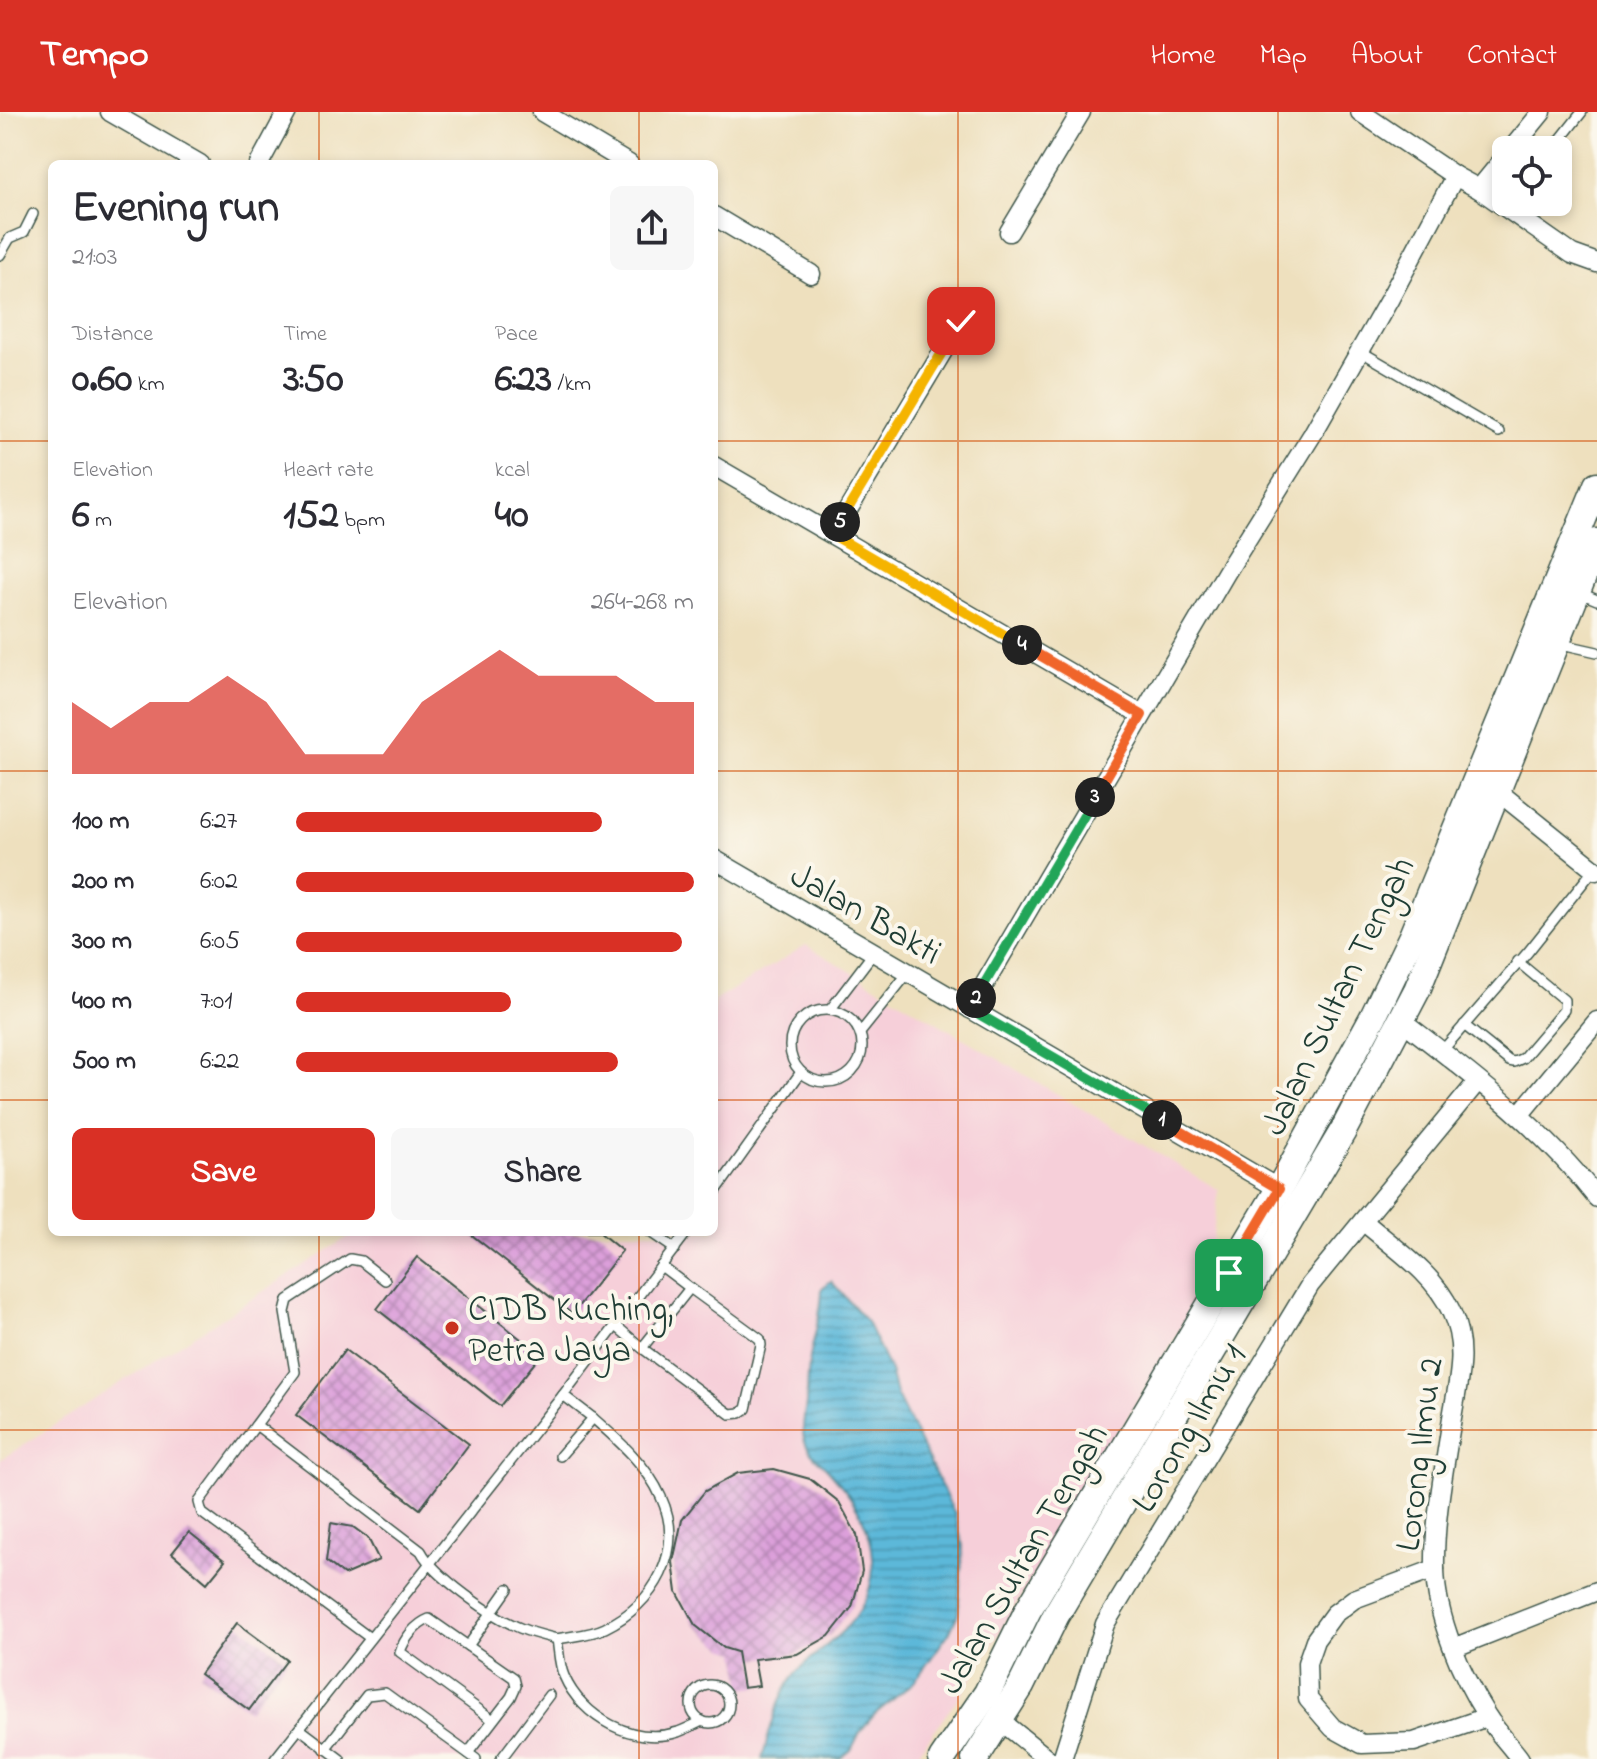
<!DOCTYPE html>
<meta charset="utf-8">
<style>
body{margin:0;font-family:"Indie Flower",sans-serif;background:#f7f7f7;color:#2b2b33;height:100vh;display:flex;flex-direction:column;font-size:30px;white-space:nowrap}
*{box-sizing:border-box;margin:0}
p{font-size:26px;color:#7c7c81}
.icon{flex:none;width:44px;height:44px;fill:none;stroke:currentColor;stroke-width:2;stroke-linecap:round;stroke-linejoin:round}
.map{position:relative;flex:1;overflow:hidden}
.details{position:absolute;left:48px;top:48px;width:670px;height:1076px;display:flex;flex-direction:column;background:#fff;border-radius:12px;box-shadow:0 4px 12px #0003}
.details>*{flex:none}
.fabs{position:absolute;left:1492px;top:24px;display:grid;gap:16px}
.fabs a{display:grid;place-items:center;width:80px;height:80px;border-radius:12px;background:#fff;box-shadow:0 4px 12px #0003;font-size:40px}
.pin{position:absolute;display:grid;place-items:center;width:68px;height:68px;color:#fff;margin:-34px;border-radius:16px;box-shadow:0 4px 12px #0006}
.km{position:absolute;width:40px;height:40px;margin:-20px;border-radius:50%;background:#222;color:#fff;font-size:22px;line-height:40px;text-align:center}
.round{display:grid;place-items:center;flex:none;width:84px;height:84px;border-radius:12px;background:#f7f7f7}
.head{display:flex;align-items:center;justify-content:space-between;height:136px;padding:0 24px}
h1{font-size:44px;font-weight:800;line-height:60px}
.metrics{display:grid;grid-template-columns:repeat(3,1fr);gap:12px;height:136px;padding:8px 24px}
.metrics div{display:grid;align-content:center}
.metrics b{font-size:40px;font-weight:800}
.metrics small{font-size:22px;font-weight:400}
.metrics p{font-size:22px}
.chart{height:224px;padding:16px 24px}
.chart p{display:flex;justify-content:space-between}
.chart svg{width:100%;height:144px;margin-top:8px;fill:#d93025;opacity:.7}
.button{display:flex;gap:16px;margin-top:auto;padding:16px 24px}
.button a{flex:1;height:92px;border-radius:12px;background:#d93025;color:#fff;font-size:32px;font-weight:800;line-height:92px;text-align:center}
.button a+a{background:#f7f7f7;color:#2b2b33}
ul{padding:0 24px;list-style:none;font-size:26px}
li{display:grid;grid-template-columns:128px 96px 1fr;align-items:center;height:60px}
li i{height:20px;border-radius:10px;background:#d93025}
header{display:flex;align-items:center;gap:48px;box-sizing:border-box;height:112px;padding:0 40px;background:#d93025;color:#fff}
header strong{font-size:38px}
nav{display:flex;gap:44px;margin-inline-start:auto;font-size:28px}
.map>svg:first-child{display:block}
.built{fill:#f6cfd9}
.water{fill:url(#water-rules);stroke:#3d7a86;stroke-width:2}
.building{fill:url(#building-cross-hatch)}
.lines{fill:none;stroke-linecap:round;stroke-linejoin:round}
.lane-casing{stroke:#3e5549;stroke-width:12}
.street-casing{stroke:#3e5549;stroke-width:21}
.secondary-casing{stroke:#3e5549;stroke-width:29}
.lane{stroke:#fff;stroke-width:9}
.street{stroke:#fff;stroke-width:18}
.secondary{stroke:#fff;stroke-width:26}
.split-1-casing{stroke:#fff;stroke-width:16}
.split-2-casing{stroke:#fff;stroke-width:16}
.split-3-casing{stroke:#fff;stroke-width:16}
.split-4-casing{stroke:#fff;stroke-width:16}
.split-5-casing{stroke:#fff;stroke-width:16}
.split-6-casing{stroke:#fff;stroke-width:16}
.split-1{stroke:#f0652b;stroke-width:10}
.split-2{stroke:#22a559;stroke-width:10}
.split-3{stroke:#22a559;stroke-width:10}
.split-4{stroke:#f0652b;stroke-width:10}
.split-5{stroke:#f5b400;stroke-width:10}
.split-6{stroke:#f5b400;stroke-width:10}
.grid{fill:none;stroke:#d45610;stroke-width:2;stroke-opacity:0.55}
.poi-dot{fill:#c8321e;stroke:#fbf7ec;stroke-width:3}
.labels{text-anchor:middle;stroke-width:8;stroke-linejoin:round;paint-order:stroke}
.street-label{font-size:36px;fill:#1f3d34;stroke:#fbf7ec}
.poi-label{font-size:36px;fill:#1f3d34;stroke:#fbf7ec;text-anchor:start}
</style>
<header>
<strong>Tempo</strong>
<nav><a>Home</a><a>Map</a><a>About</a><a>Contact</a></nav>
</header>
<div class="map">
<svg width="1597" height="1647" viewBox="0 0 1597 1647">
<defs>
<pattern id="water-rules" width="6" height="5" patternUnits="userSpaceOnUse" patternTransform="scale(2)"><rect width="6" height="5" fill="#5bb8d9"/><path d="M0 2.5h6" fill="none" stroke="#4b97b1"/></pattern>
<pattern id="building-cross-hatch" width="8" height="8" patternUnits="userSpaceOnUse" patternTransform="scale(2)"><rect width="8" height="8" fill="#dc9fda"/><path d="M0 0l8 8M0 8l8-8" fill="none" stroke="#b283b2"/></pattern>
</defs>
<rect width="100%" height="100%" fill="#fbf7ec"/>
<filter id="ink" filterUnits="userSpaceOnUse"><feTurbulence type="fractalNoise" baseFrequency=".0125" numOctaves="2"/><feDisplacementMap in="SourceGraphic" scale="16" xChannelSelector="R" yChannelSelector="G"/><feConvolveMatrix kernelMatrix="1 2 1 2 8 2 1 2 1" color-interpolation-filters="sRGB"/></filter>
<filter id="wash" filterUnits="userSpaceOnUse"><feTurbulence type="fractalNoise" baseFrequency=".006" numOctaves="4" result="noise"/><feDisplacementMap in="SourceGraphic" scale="32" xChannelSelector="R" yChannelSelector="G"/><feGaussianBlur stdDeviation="1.8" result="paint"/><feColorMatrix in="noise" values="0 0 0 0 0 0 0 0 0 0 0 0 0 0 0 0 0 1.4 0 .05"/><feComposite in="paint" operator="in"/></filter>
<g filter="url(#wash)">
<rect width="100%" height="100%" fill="#eee0be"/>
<!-- built -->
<polygon class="built" points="806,833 1219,1078 1206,1174 971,1568 914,1647 0,1647 0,1348 356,1120 714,1120 714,889"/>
<!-- water -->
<path class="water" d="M831,1169l36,41 23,49 6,23 59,120 8,32 -5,68 -9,19 -35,49 -40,33 -14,17 -9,18 -11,9h-78c9,-30 15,-66 37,-89 25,-26 55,-39 69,-77 16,-46 -7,-87 -38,-121 -10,-12 -21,-17 -26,-33 -3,-11 1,-25 2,-36 2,-18 1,-37 6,-55 4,-21 10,-38 10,-60z"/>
<g id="blocks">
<!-- building -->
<g class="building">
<polygon points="468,1120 599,1120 622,1139 572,1202"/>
<polygon points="417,1145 541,1243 500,1294 377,1197"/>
<polygon points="345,1238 469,1332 420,1397 296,1303"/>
<polygon points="774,1357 810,1367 839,1390 857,1423 862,1459 852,1495 829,1524 797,1542 754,1547 759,1574 743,1576 737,1540 724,1536 695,1513 677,1480 673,1450 682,1408 705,1379 738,1361"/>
<polygon points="331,1411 353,1415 368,1426 379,1448 344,1463 326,1449"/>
<polygon points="189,1420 225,1449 207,1471 172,1441"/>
<polygon points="237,1511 287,1548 249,1598 200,1562"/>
</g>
</g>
</g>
<g filter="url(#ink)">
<use href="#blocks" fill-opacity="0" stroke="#3e5549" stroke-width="2"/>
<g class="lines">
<defs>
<g id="lane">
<polyline points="1552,38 1582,0"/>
<polyline points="0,143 10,126 24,120 33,102"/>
<polyline points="1360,239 1499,320"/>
<polyline points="1578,480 1597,488"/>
<polyline points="1557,531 1597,540"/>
<polyline points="830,898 874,840"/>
<circle cx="826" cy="934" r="36"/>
<polyline points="1464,913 1509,949 1514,950 1523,946 1564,898 1564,888 1517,849"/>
<polyline points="860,921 908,861"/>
<polyline points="1442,939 1528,840 1595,756"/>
<polyline points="714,1082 801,960"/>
<polyline points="650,1120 675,1137"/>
<polyline points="661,1154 690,1176"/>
<polyline points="615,1213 642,1236 690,1176 760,1227 761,1233 746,1297 740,1301 730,1302 642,1236"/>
<path d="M256,1313l165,126c13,25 72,66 99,77 12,5 25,8 37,11 2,12 2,26 7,37 18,42 70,70 114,56 8,-3 16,-7 24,-11"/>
<polyline points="560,1344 593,1306 563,1283"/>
<polyline points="370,1526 202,1401 199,1390 295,1260 285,1200 288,1188 350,1147 361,1149 385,1168"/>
<path d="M557,1527c15,-3 34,-4 48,-11 49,-24 81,-77 56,-131 -14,-32 -43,-57 -68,-79"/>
<polyline points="468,1534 508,1477"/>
<circle cx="710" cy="1592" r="19"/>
<polyline points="300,1617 340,1647"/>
<polyline points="325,1637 367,1583 385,1581 476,1647"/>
<path d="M468,1641l43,-56 5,-11 -2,-8 -85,-59c-13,5 -25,20 -29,33l93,68"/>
<polyline points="275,1647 563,1283 687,1120"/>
<polyline points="501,1647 549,1583"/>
</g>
<g id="street">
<polyline points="110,0 200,52"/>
<polyline points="542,0 629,52"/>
<polyline points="1360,0 1455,64 1479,77 1572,142 1597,151"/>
<polyline points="1511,38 1542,0"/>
<polyline points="259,52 287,0"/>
<polyline points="1479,77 1506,44"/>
<polyline points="714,104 811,162"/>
<polyline points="1009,120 1081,0"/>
<polyline points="714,354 1142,603"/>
<polyline points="833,423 961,209"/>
<polyline points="1496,678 1597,759"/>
<polyline points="714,747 1279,1077"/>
<polyline points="970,897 1226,461 1312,323 1389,188 1455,64"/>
<path d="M1401,908c70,54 142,108 196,178"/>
<polyline points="1520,1002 1597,909"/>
<path d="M1363,1109c31,27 71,52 88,90 18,39 6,73 0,113 -7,47 -17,96 -16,145 1,48 26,106 52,147 9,15 23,29 33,43"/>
<polyline points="1435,1457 1354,1487 1334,1502 1315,1528 1307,1551 1308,1587 1333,1616 1362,1632 1414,1630 1487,1605"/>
<polyline points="1453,1536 1597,1479"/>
<polyline points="1001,1609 1048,1647"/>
<polyline points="1062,1647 1105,1512 1310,1173 1477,970"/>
</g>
<g id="secondary">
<polyline points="942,1647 987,1581 1028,1498 1279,1077 1373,905 1412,824 1597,373"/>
<polyline points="975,1647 1021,1574 1056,1503 1343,1019 1417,878 1597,430"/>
</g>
</defs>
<!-- lane casing -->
<use href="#lane" class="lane-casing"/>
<!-- street casing -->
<use href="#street" class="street-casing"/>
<!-- secondary casing -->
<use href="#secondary" class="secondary-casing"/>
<!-- lane -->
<use href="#lane" class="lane"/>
<!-- street -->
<use href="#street" class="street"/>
<!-- secondary -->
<use href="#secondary" class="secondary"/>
</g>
</g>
<g class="lines" filter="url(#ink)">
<defs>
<polyline id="split-1" points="1162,1008 1279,1077 1229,1161"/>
<polyline id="split-2" points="976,886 970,897 1162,1008"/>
<polyline id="split-3" points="976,886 1095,685"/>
<polyline id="split-4" points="1022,533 1142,603 1095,685"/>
<polyline id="split-5" points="840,410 833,423 1022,533"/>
<polyline id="split-6" points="840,410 961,209"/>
</defs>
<!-- split-1 casing -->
<use href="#split-1" class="split-1-casing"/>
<!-- split-2 casing -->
<use href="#split-2" class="split-2-casing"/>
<!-- split-3 casing -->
<use href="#split-3" class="split-3-casing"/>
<!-- split-4 casing -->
<use href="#split-4" class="split-4-casing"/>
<!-- split-5 casing -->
<use href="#split-5" class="split-5-casing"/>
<!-- split-6 casing -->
<use href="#split-6" class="split-6-casing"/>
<!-- split-1 -->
<use href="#split-1" class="split-1"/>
<!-- split-2 -->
<use href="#split-2" class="split-2"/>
<!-- split-3 -->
<use href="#split-3" class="split-3"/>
<!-- split-4 -->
<use href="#split-4" class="split-4"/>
<!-- split-5 -->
<use href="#split-5" class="split-5"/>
<!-- split-6 -->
<use href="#split-6" class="split-6"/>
</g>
<!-- grid -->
<path class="grid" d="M319,0v52M639,0v52M958,0v1647M1278,0v1647M0,329h52M714,329h883M0,659h52M714,659h883M0,988h52M714,988h883M319,1120v527M639,1120v527M0,1318h1597"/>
<!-- markers -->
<circle class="poi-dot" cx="452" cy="1216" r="8"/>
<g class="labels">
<!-- street labels -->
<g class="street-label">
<text transform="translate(867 800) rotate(30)" y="13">Jalan Bakti</text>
<text transform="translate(1336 883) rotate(-64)" y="13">Jalan Sultan Tengah</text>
<text transform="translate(1187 1315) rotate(-59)" y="13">Lorong Ilmu 1</text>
<text transform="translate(1417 1342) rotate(-83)" y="13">Lorong Ilmu 2</text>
<text transform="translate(1021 1446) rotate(-60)" y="13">Jalan Sultan Tengah</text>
</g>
<!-- poi labels -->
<g class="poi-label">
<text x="468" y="1208">CIDB Kuching,<tspan x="468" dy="41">Petra Jaya</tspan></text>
</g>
</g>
</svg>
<div class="fabs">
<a><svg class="icon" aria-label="locate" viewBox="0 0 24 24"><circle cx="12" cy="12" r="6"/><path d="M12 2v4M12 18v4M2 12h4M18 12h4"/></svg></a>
</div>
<div class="pin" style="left:1229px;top:1161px;background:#1e9e55"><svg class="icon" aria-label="arrive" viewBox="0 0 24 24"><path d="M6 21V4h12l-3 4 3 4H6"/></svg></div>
<div class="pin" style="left:961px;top:209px;background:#d93025"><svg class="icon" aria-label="check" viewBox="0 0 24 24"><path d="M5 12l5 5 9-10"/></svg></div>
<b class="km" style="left:1162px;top:1008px">1</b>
<b class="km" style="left:976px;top:886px">2</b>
<b class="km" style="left:1095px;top:685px">3</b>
<b class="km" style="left:1022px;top:533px">4</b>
<b class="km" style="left:840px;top:410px">5</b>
<section class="details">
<div class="head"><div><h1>Evening run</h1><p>21:03</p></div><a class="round"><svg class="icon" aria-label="share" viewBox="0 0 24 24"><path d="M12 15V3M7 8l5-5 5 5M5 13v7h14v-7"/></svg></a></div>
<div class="metrics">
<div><p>Distance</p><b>0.60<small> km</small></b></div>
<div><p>Time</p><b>3:50</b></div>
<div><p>Pace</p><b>6:23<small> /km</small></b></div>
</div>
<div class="metrics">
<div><p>Elevation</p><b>6<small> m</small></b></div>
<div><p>Heart rate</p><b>152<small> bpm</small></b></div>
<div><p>kcal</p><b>40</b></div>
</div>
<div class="chart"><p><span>Elevation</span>264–268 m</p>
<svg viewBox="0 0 160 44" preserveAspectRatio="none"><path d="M0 44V22L10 30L20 22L30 22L40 14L50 22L60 38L70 38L80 38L90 22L100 14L110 6L120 14L130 14L140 14L150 22L160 22V44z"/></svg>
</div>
<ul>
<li><b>100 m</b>6:27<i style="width:77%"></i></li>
<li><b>200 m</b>6:02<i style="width:100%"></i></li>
<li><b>300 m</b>6:05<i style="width:97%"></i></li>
<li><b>400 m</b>7:01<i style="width:54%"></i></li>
<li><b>500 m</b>6:22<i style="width:81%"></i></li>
</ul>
<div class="button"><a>Save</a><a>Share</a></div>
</section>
</div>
